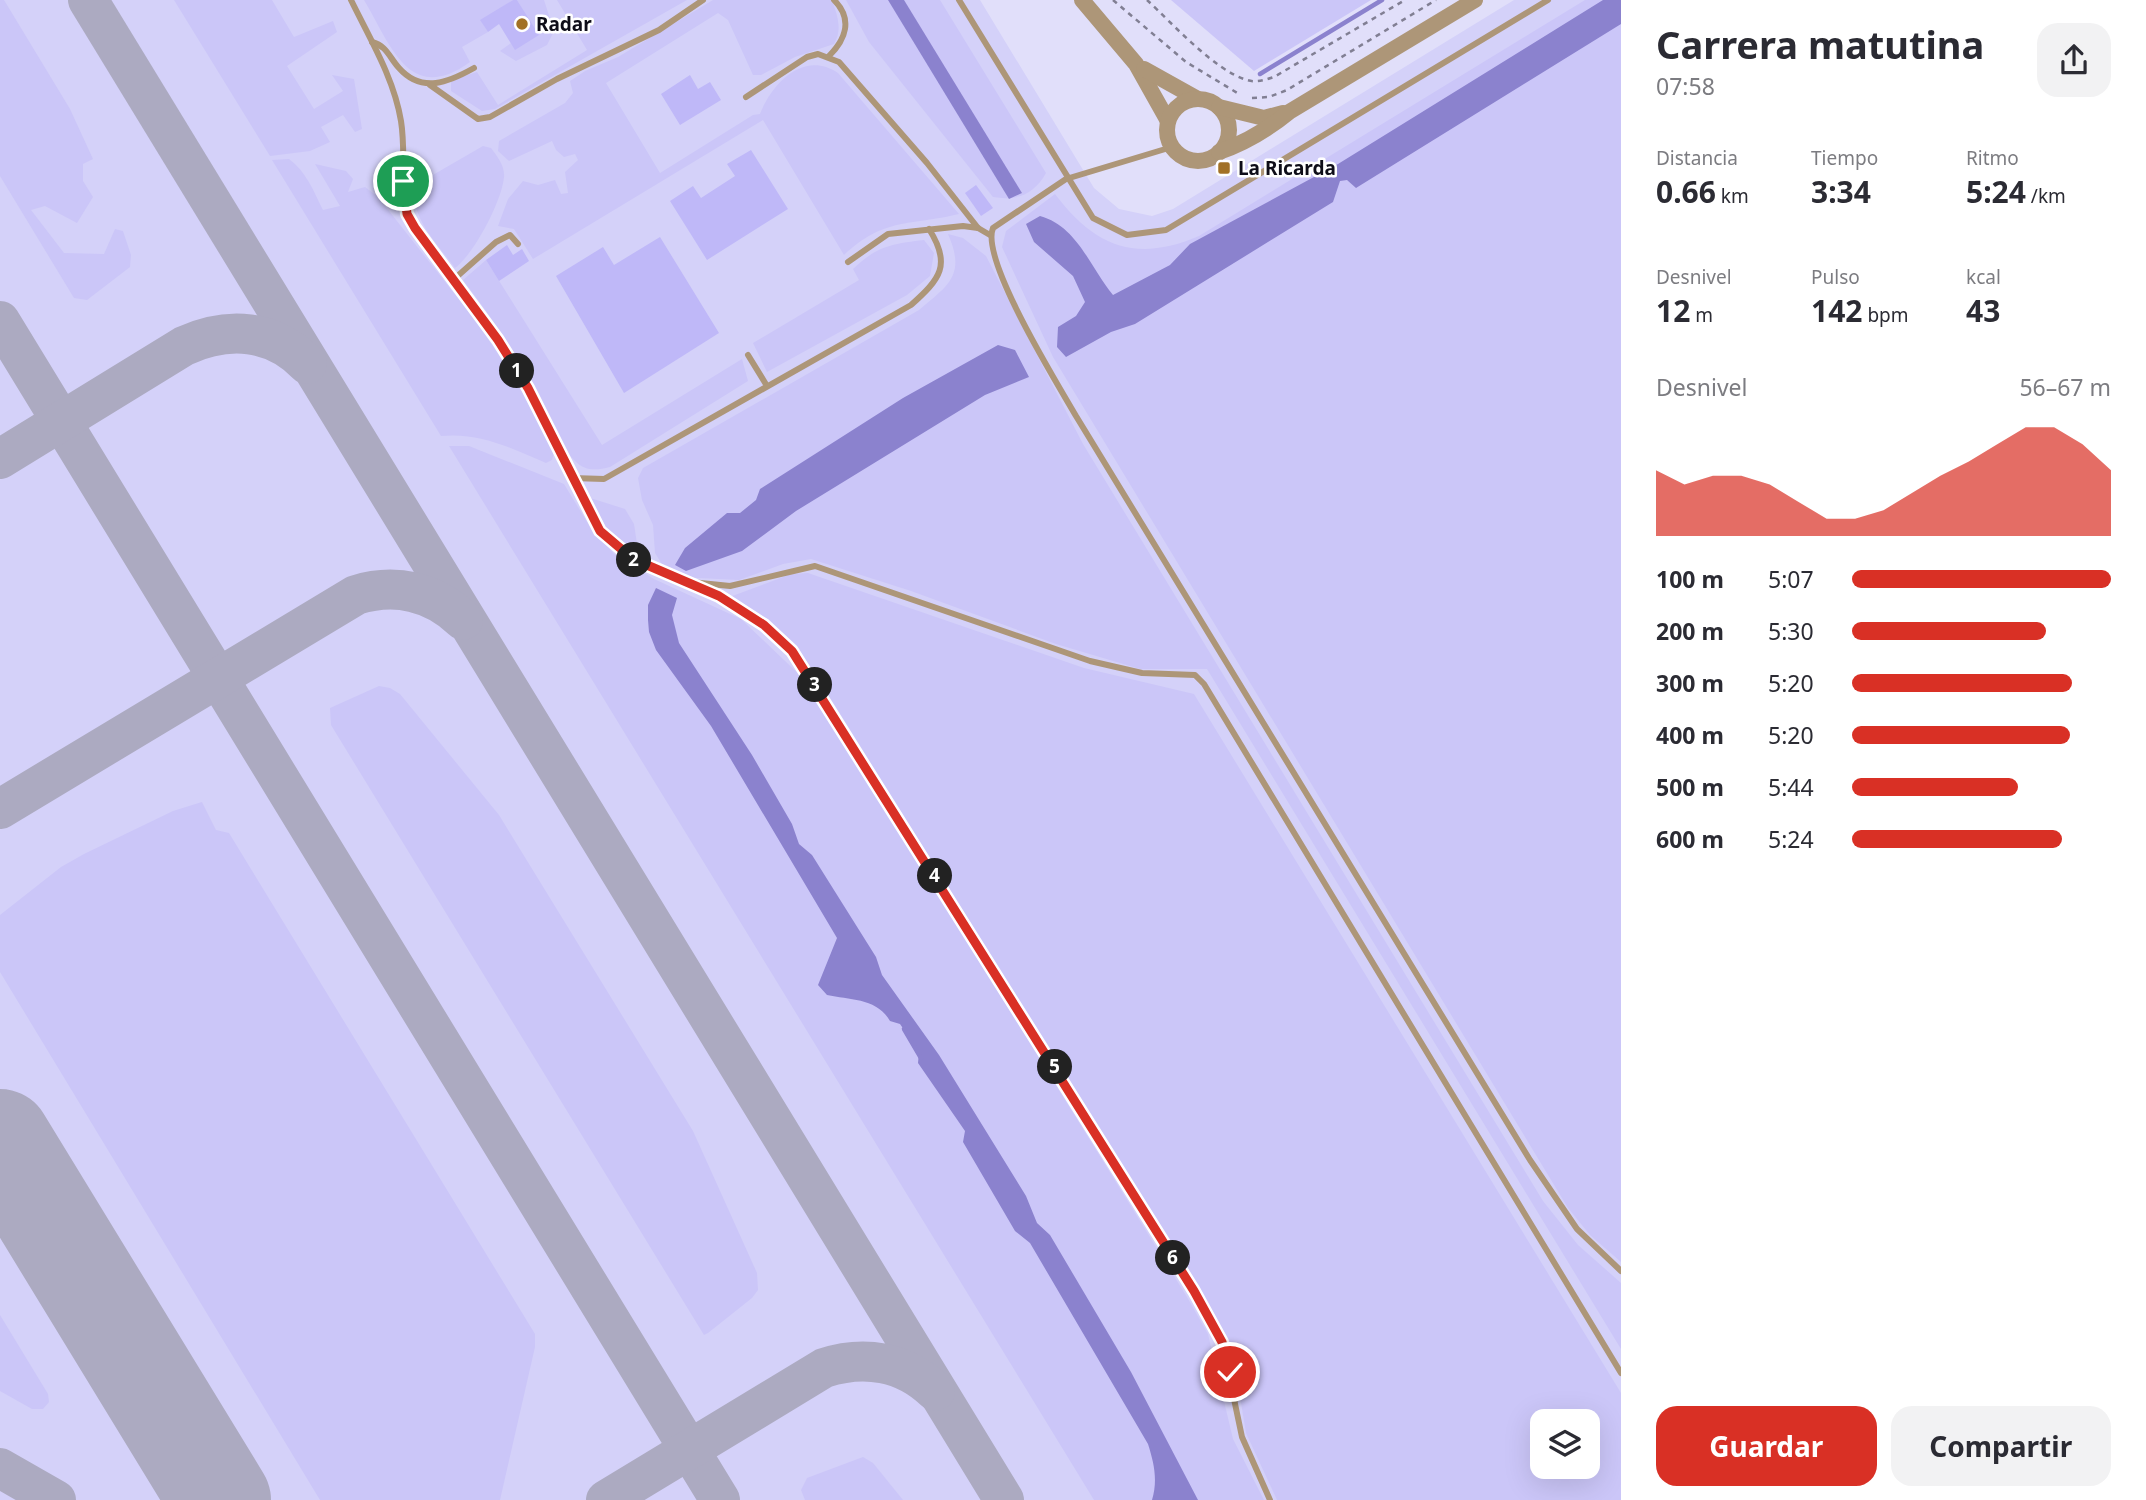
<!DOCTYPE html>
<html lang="es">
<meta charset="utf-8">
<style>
body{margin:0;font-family:"Noto Sans",sans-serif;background:#f2f2f3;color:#2b2b33;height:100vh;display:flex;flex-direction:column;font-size:26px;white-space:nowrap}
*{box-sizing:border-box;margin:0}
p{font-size:23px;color:#7c7c81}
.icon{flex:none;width:38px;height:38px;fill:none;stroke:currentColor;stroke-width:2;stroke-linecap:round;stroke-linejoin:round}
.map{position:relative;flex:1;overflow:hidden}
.drawer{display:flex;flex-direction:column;background:#fff;width:525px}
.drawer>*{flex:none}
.controls{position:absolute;left:1530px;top:1409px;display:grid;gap:14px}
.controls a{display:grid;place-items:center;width:70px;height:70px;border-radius:14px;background:#fff;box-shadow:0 7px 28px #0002;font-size:35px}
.pin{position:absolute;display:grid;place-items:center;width:60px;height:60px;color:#fff;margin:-30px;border:4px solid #fff;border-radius:50%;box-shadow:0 2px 7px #0007}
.km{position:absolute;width:35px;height:35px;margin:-18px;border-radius:50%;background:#222;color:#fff;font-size:19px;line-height:35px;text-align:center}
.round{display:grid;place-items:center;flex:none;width:74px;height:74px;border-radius:21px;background:#f2f2f3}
.headline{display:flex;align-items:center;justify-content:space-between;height:119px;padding:0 35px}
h1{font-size:38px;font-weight:700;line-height:52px}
.figures{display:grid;grid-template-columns:repeat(3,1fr);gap:10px;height:119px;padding:7px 35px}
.figures div{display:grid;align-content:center}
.figures b{font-size:30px;font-weight:700}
.figures small{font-size:19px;font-weight:400}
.figures p{font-size:19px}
.chart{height:196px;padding:14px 35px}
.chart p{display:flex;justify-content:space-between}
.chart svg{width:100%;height:126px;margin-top:7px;fill:#d93025;opacity:.7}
.primary-button{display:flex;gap:14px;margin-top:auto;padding:14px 35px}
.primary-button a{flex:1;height:80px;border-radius:21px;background:#d93025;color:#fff;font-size:28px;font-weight:700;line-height:80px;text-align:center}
.primary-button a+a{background:#f2f2f3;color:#2b2b33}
ul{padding:0 35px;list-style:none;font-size:23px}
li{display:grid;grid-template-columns:112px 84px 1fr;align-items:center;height:52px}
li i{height:18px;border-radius:9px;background:#d93025}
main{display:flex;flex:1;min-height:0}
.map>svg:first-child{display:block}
.built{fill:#d4d1f9;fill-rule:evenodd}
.green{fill:#cbc6f8;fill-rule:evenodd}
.water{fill:#8b82ce}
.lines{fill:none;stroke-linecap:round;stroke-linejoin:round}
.stream{stroke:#8b82ce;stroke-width:4.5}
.taxiway{stroke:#acaac1;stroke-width:40}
.runway{stroke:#acaac1;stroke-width:102}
.building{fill:#bfb8f8}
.path{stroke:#817f93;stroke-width:2.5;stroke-dasharray:5 5;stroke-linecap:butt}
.service{stroke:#ad9678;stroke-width:6}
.tertiary{stroke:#ad9678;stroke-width:16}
.route-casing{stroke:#fff;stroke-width:14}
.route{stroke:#d93025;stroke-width:9}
.poi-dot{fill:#a27126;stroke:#fff;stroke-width:2.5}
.labels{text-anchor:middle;stroke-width:5;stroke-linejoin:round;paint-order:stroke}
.poi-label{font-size:19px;font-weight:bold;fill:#0e0d18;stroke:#fff;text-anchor:start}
</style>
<main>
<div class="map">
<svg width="1621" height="1500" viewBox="0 0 1621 1500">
<rect width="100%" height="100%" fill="#e1dffa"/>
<!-- built -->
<path class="built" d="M0,0h980l114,188 25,21 33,7 21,-7 341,-209h107v1500h-1621zM1542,1421h45v45h-45z"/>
<!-- green -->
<g class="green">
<polygon points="0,0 4,0 70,109 93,159 83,164 83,181 93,197 77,223 45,206 31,210 64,253 104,254 115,229 123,231 131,255 130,267 87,300 74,298 0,176"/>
<polygon points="174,0 272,0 294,37 333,21 337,32 287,66 314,109 343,91 332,75 354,79 362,129 355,132 343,115 321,127 330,142 310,151 270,156"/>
<path d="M364,0h149l-32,21 7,11 -26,15 8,15c-61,44 -79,-17 -106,-62z"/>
<polygon points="517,0 544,0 554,31 547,45 516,61 500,51 511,43 538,35"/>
<polygon points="557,0 687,0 495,109 482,111 451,91 451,80 477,72 498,105 587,50"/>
<path d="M713,0h119c5,15 11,29 2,44l-39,13 -34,18h-8l-25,-55 -10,-7 -112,70 54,90 93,-58 7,-1c12,-31 44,-64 78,-41l121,141c-50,12 -74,3 -115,41l-81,-135 -230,139 -19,-30 -16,-3 10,-27 15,-18 15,4 17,-5 6,14 7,-1 -3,-21 13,-12 -3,-6 -11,3 -8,-7 -4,-9 -43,20 -11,-10 1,-10 66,-38 8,-10 -3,-12 15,-10 33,-14z"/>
<path d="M846,0h94l106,173c-12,22 -30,28 -53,24l-124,-155z"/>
<polygon points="1171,0 1371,0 1254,71"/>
<path d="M1585,0h36v1262l-31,-27 -22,-27 -515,-851 -51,-110 4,-16 49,-37c40,53 81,69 144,42z"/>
<path d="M483,146l8,2c6,8 14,18 13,29 -2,24 -30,77 -49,91 -16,-23 -52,-57 -36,-85z"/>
<path d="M289,159c17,12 25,33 34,51l17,-4 -25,-42 31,7 7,8 -5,13 17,-5 13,10 98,124 41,61 37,71 -2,7 -6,3c-35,-15 -67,-31 -105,-27l-169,-276z"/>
<path d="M948,234l15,4 23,18 97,188 460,757 35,44 43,38v66l-414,-680h-67l-84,-25 -145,-53 -100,-32 -28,5 -44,16 -62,-3 -12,-8 -10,-16 -2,-28 -11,-25 -4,-22 5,-10 276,-158c30,-25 47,-35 29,-76z"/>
<path d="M924,240l10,13 -4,23 -23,19 -140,77 -14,-29 106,-63 -6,-11c24,-23 38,-25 71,-29z"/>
<path d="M486,260l116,185 140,-86 6,22 -138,86c-13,3 -24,5 -35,-6 -17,-17 -25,-46 -36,-67 -22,-40 -48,-77 -76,-114z"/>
<polygon points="449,446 469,446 564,484 592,530 614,554 654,579 741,619 806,681 1187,1297 1208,1334 1233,1439 1264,1500 1094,1500"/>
<polygon points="584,496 625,509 634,524 639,557 612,538"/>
<path d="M808,573l276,95 110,26 427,699v107h-344l-31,-67 -11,-66 -24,-58 -392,-629c-30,-36 -52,-59 -92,-82l64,-24zM1542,1421h45v45h-45z"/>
<polygon points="379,686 390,688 400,694 499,815 693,1131 757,1273 758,1290 752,1298 708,1333 704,1335 331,725 330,708"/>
<polygon points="202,802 216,830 229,833 535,1334 535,1347 500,1500 320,1500 0,972 0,915 61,867 84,854 173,811"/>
<polygon points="0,1315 48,1394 49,1402 43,1409 32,1409 0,1391"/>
<polygon points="863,1457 873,1463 903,1500 805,1500 801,1490 807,1478"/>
</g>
<!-- water -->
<g class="water">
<polygon points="888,0 904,0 1022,193 1009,199"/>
<path d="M1603,0h18v24l-265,164 -9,-8 -7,1 -7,21 -198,122 -24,8 -45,25 -9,-10 1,-20 18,-11 9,-14 -12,-26 -39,-34 -8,-18 14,-8c37,10 50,51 73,79l57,-30 20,-21 148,-80z"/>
<polygon points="998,345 1015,350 1029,377 985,395 796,511 742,551 686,571 675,565 685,548 727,513 740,513 756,500 760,489 903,398"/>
<path d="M656,588l21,10 -5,17 7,28 73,112 40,69 7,20 13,11 64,102 6,18 57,80 87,141 11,27 13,12 81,137 67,128h-46c6,-20 2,-37 -4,-56l-118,-201 -15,-12 -52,-89 2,-11 -47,-68 1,-11 -19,-28 -10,-3c-13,-23 -40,-21 -63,-26l-9,-10 19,-47 -126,-212 -55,-76 -7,-18 -1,-12v-15z"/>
</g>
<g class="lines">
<!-- stream -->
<g class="stream">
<polyline points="1260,74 1382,0"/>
<polyline points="904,1029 921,1058"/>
</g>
<!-- taxiway -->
<g class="taxiway">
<polyline points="88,0 1004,1500"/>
<polyline points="0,321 720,1500"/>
<path d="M0,459l184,-113c44,-20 89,-17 123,18"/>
<path d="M0,809l356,-214c39,-12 77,-4 107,25"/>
<polyline points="0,1468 56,1500"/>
<path d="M606,1500l218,-132c40,-13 80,-7 111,23"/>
</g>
<!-- runway -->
<polyline class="runway" points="0,1140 220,1500"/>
</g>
<!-- building -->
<g class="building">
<polygon points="513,0 517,0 539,35 515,50 499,24 488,32 480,20"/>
<polygon points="690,75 698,89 710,82 721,100 680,125 661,94"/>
<polygon points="751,150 788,209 707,260 670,201 693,186 701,198 735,176 727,164"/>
<polygon points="976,185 993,208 981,216 965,193"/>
<polygon points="660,237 719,333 624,393 556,276 603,247 614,265"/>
<polygon points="507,245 513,255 522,249 529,261 499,281 486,260"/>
</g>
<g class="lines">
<!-- path -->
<g class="path">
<polyline points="1113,0 1186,62 1239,94"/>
<path d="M1147,0c25,23 68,71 100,80 9,3 18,0 27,-3l131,-77"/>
<polyline points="1252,98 1269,97 1287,90 1436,0"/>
</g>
<!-- service -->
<g class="service">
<path d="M351,0c19,39 43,78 50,121 6,37 -4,72 14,107l82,112 31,48 72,143 33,28 36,18 51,19 44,29 28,26 401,640 29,51 20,95 28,63"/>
<polyline points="959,0 1093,218 1127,235 1166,230 1548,0"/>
<path d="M372,42c15,4 17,15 27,26 23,26 50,14 75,0"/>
<path d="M829,56c17,-17 24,-37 5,-56"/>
<polyline points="430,85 478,119 490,117 557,79 659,30 703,0"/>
<polyline points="746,97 807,57 818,54 839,62 927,163 978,228 990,235"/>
<path d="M1172,147l-106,32 -73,49c-13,31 64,155 83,188l454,744 47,69 44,42"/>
<polyline points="848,262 888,234 963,226 978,228"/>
<polyline points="453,280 496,242 510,235 518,244"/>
<polyline points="748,355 767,386"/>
<path d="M572,478l32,1 307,-174c29,-26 41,-40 18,-76"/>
<polyline points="691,582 730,586 815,566 1090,661 1142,673 1195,675 1204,684 1621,1373"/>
</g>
<!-- tertiary -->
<g class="tertiary">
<polyline points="1082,0 1136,64 1168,121"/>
<polyline points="1144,69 1196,98"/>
<circle cx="1198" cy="130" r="31"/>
<polyline points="1219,107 1264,118 1283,113"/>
<path d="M1219,152c26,-9 48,-22 70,-40l186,-112"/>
</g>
</g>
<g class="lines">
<defs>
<polyline id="route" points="403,181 407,214 415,228 498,340 528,388 600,531 633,559 719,596 764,625 792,651 1194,1291 1222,1342 1230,1372"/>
</defs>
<!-- route casing -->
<use href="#route" class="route-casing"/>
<!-- route -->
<use href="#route" class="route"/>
</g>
<!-- markers -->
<g class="poi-dot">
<circle cx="522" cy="24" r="7"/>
<rect x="1217" y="161" width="14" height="14" rx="3.5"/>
</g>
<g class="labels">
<!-- poi labels -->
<g class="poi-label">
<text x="536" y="31">Radar</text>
<text x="1238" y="175">La Ricarda</text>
</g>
</g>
</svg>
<div class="controls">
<a><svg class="icon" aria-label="layers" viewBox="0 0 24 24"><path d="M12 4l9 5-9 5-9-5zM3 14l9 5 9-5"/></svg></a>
</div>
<div class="pin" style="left:403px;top:181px;background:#1e9e55"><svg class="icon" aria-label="arrive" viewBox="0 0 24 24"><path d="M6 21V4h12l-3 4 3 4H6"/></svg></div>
<div class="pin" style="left:1230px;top:1372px;background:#d93025"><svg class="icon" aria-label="check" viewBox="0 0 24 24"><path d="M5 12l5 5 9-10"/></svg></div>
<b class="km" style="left:517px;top:371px">1</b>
<b class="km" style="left:634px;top:560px">2</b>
<b class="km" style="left:815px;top:685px">3</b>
<b class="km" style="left:935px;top:876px">4</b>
<b class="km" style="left:1055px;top:1067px">5</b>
<b class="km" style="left:1173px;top:1258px">6</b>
</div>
<section class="drawer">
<div class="headline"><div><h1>Carrera matutina</h1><p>07:58</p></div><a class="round"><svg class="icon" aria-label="share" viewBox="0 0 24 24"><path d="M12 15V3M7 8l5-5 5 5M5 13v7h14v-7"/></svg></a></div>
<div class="figures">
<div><p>Distancia</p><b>0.66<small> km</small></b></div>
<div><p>Tiempo</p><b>3:34</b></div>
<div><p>Ritmo</p><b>5:24<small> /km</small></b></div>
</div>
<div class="figures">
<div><p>Desnivel</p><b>12<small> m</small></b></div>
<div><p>Pulso</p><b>142<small> bpm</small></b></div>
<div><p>kcal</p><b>43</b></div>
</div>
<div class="chart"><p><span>Desnivel</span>56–67 m</p>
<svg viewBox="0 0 160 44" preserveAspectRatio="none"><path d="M0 44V21L10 26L20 23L30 23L40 26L50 32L60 38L70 38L80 35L90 29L100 23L110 18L120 12L130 6L140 6L150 12L160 21V44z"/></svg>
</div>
<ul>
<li><b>100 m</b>5:07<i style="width:100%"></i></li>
<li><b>200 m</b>5:30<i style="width:75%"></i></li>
<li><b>300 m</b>5:20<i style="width:85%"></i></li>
<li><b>400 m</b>5:20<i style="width:84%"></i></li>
<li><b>500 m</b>5:44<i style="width:64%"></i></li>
<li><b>600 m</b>5:24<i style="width:81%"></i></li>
</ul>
<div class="primary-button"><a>Guardar</a><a>Compartir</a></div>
</section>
</main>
